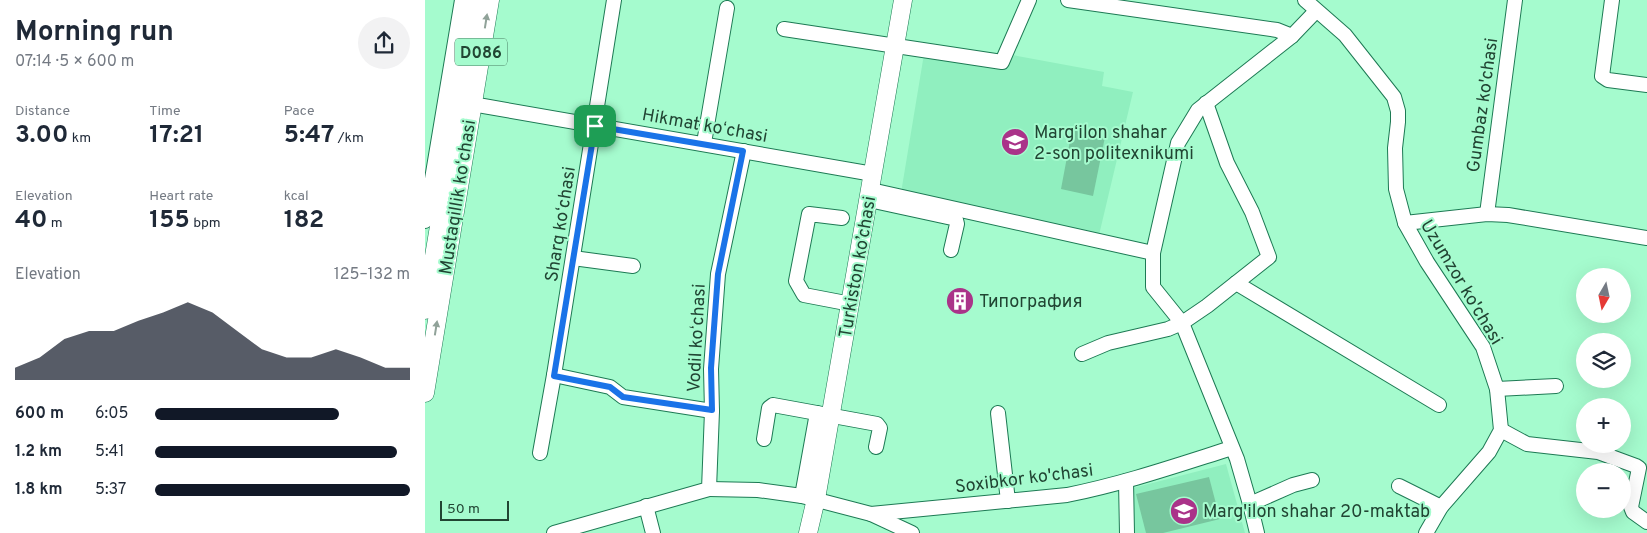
<!DOCTYPE html>
<meta charset="utf-8">
<style>
body{margin:0;font-family:Overpass,sans-serif;background:#f2f2f3;color:#1f2937;height:100vh;display:flex;flex-direction:column;font-size:19px;white-space:nowrap}
*{box-sizing:border-box;margin:0}
p{font-size:16px;color:#747a83}
.icon{flex:none;width:28px;height:28px;fill:none;stroke:currentColor;stroke-width:2;stroke-linecap:round;stroke-linejoin:round}
.map{position:relative;flex:1;overflow:hidden}
.drawer{display:flex;flex-direction:column;background:#fff;width:425px}
.drawer>*{flex:none}
.needle{width:32px;rotate:189deg}
.tools{position:absolute;left:1151px;top:268px;display:grid;gap:10px}
.tools a{display:grid;place-items:center;width:55px;height:55px;border-radius:50%;background:#fff;box-shadow:0 5px 20px #0002;font-size:25px}
.scale{position:absolute;left:15px;bottom:12px;width:69px;box-sizing:border-box;padding-left:5px;border:2px solid #214533;border-top:0;font-size:14px;line-height:18px;white-space:nowrap;color:#214533;-webkit-text-stroke:4px #a5fbce;paint-order:stroke}
.pin{position:absolute;display:grid;place-items:center;width:42px;height:42px;color:#fff;margin:-21px;border-radius:10px;box-shadow:0 2px 8px #0006}
.round{display:grid;place-items:center;flex:none;width:52px;height:52px;border-radius:26px;background:#f2f2f3}
.headline{display:flex;align-items:center;justify-content:space-between;height:85px;padding:0 15px}
h1{font-size:28px;font-weight:700;line-height:38px}
.figures{display:grid;grid-template-columns:repeat(3,1fr);gap:8px;height:85px;padding:5px 15px}
.figures div{display:grid;align-content:center}
.figures b{font-size:25px;font-weight:700}
.figures small{font-size:14px;font-weight:400}
.figures p{font-size:14px}
.chart{height:140px;padding:10px 15px}
.chart p{display:flex;justify-content:space-between}
.chart svg{width:100%;height:90px;margin-top:5px;fill:#111827;opacity:.7}
ul{padding:0 15px;list-style:none;font-size:16px}
li{display:grid;grid-template-columns:80px 60px 1fr;align-items:center;height:38px}
li i{height:12px;border-radius:6px;background:#111827}
main{display:flex;flex:1;min-height:0}
.map>svg:first-child{display:block}
.built{fill:#90efbf}
.green{fill:#77c69e}
.lines{fill:none;stroke-linecap:round;stroke-linejoin:round}
.minor-casing{stroke:#1d7a54;stroke-width:16}
.major-casing{stroke:#1d7a54;stroke-width:19}
.minor{stroke:#fff;stroke-width:14}
.major{stroke:#fff;stroke-width:18}
.oneway{fill:#90a299}
.route-casing{stroke:#fff;stroke-width:10}
.route{stroke:#1a73e8;stroke-width:6}
.labels{text-anchor:middle;stroke-width:4;stroke-linejoin:round;paint-order:stroke}
.shield{fill:#a5fbce;stroke:#497c62;stroke-width:1}
.shield-label{font-size:16px;font-weight:bold;fill:#214533}
.street-label{font-size:18px;fill:#214533;stroke:#a5fbce}
.poi-label{font-size:18px;fill:#214533;stroke:#a5fbce;text-anchor:start}
</style>
<main>
<section class="drawer">
<div class="headline"><div><h1>Morning run</h1><p>07:14 · 5 × 600 m</p></div><a class="round"><svg class="icon" aria-label="share" viewBox="0 0 24 24"><path d="M12 15V3M7 8l5-5 5 5M5 13v7h14v-7"/></svg></a></div>
<div class="figures">
<div><p>Distance</p><b>3.00<small> km</small></b></div>
<div><p>Time</p><b>17:21</b></div>
<div><p>Pace</p><b>5:47<small> /km</small></b></div>
</div>
<div class="figures">
<div><p>Elevation</p><b>40<small> m</small></b></div>
<div><p>Heart rate</p><b>155<small> bpm</small></b></div>
<div><p>kcal</p><b>182</b></div>
</div>
<div class="chart"><p><span>Elevation</span>125–132 m</p>
<svg viewBox="0 0 160 44" preserveAspectRatio="none"><path d="M0 44V38L10 33L20 24L30 20L40 20L50 15L60 11L70 6L80 11L90 20L100 29L110 33L120 33L130 29L140 33L150 38L160 38V44z"/></svg>
</div>
<ul>
<li><b>600 m</b>6:05<i style="width:72%"></i></li>
<li><b>1.2 km</b>5:41<i style="width:95%"></i></li>
<li><b>1.8 km</b>5:37<i style="width:100%"></i></li>
</ul>
</section>
<div class="map">
<svg width="1222" height="533" viewBox="0 0 1222 533">
<rect width="100%" height="100%" fill="#a5fbce"/>
<!-- built -->
<g class="built">
<polygon points="499,54 581,68 587,55 679,72 677,86 708,92 674,235 476,193"/>
<polygon points="801,464 820,533 705,533 704,489"/>
</g>
<!-- green -->
<g class="green">
<polygon points="647,130 680,137 668,196 636,189"/>
<polygon points="784,477 795,519 738,533 721,533 711,494"/>
</g>
<g class="lines">
<defs>
<g id="minor">
<polyline points="643,0 852,30 867,36"/>
<polyline points="880,0 920,35 969,97 973,111 973,122 970,148 971,189 980,223 1002,262 1058,347 1072,389 1076,430 1064,452 1016,507 1001,533"/>
<polyline points="1187,0 1177,76 1183,80 1222,85"/>
<polyline points="359,29 577,62 604,0"/>
<polyline points="47,104 448,174"/>
<polyline points="279,143 302,8"/>
<polyline points="446,190 728,253"/>
<polyline points="444,200 527,218 531,220 532,224 526,250"/>
<polyline points="1062,214 1090,0"/>
<polyline points="417,218 384,214 371,281 379,295 426,304"/>
<polyline points="0,221 37,0"/>
<polyline points="980,223 1062,214 1083,215 1222,238"/>
<polyline points="148,258 208,266"/>
<polyline points="811,283 1014,405"/>
<polyline points="657,354 683,343 743,329 757,323 782,306 844,257 827,212 802,163 781,103"/>
<polyline points="129,375 185,387 198,397 287,411"/>
<polyline points="1072,389 1131,386"/>
<polyline points="573,413 583,501"/>
<polyline points="1076,430 1102,444 1173,452 1211,466 1214,468 1213,473 1206,507 1208,512 1222,522"/>
<polyline points="339,439 344,408 348,405 452,424 455,428 451,447"/>
<polyline points="115,453 129,375 189,0"/>
<polyline points="701,481 702,533"/>
<polyline points="974,486 1016,507"/>
<path d="M284,489l49,1 44,6 69,18 196,-19c56,-11 111,-30 165,-47"/>
<polyline points="377,496 392,413"/>
<polyline points="825,504 868,485 887,480"/>
<polyline points="221,506 228,533"/>
<polyline points="446,514 487,533"/>
<polyline points="129,533 284,489 287,411 286,369 293,274 319,151"/>
<polyline points="832,533 825,504 812,459 757,323 728,287 728,253 753,143 773,110 867,36 891,11"/>
</g>
<g id="major">
<polyline points="0,310 52,0"/>
<polyline points="0,393 65,0"/>
<polyline points="383,533 391,499 478,0"/>
</g>
</defs>
<!-- minor casing -->
<use href="#minor" class="minor-casing"/>
<!-- major casing -->
<use href="#major" class="major-casing"/>
<!-- minor -->
<use href="#minor" class="minor"/>
<!-- major -->
<use href="#major" class="major"/>
</g>
<!-- one-way arrows -->
<defs><path id="oneway-solid" d="M-6-.8H1V-3.2L6.5 0L1 3.2V.8H-6Z" transform="scale(1.25)"/></defs>
<g class="oneway">
<use href="#oneway-solid" transform="translate(61 21) rotate(-81)"/>
<use href="#oneway-solid" transform="translate(11 328) rotate(-81)"/>
</g>
<g class="lines">
<defs>
<polygon id="route" points="170,126 318,151 293,274 286,368 287,410 198,397 185,387 129,376"/>
</defs>
<!-- route casing -->
<use href="#route" class="route-casing"/>
<!-- route -->
<use href="#route" class="route"/>
</g>
<!-- icons -->
<defs>
<symbol id="university-disc" viewBox="-11 -11 22 22"><circle r="9.5" fill="#aa3389" stroke="#a5fbce"/><path d="M0-5L7-2L0 1L-7-2ZM-4 1L0 2.5L4 1V4Q0 6-4 4Z" fill="#fff"/></symbol>
<symbol id="building-disc" viewBox="-11 -11 22 22"><circle r="9.5" fill="#aa3389" stroke="#a5fbce"/><path d="M-4-6H4V6H1V3H-1V6H-4ZM-2.5-4.3h1.7v1.8h-1.7ZM.8-4.3h1.7v1.8H.8ZM-2.5-1h1.7V.8h-1.7ZM.8-1h1.7V.8H.8Z" fill="#fff"/></symbol>
<symbol id="school-disc" viewBox="-11 -11 22 22"><circle r="9.5" fill="#aa3389" stroke="#a5fbce"/><path d="M0-5L7-2L0 1L-7-2ZM-4 1L0 2.5L4 1V4Q0 6-4 4Z" fill="#fff"/></symbol>
</defs>
<g fill-rule="evenodd">
<use href="#university-disc" x="574" y="126" width="32" height="32"/>
<use href="#building-disc" x="519" y="285" width="32" height="32"/>
<use href="#school-disc" x="743" y="495" width="32" height="32"/>
</g>
<g class="labels">
<!-- shield labels -->
<rect class="shield" x="30" y="38.5" width="52" height="27" rx="4"/>
<g class="shield-label">
<text x="56" y="58">D086</text>
</g>
<!-- street labels -->
<g class="street-label">
<text transform="translate(1057 105) rotate(-82)" y="6">Gumbaz ko'chasi</text>
<text transform="translate(280 125) rotate(10)" y="6">Hikmat koʻchasi</text>
<text transform="translate(32 197) rotate(-81)" y="6">Mustaqillik koʻchasi</text>
<text transform="translate(135 224) rotate(-81)" y="6">Sharq koʻchasi</text>
<text transform="translate(432 267) rotate(-80)" y="6">Turkiston ko’chasi</text>
<text transform="translate(1037 282) rotate(59)" y="6">Uzumzor ko'chasi</text>
<text transform="translate(271 338) rotate(-87)" y="6">Vodil koʻchasi</text>
<text transform="translate(599 478) rotate(-7)" y="6">Soxibkor ko'chasi</text>
</g>
<!-- poi labels -->
<g class="poi-label">
<text x="609" y="138">Margʻilon shahar<tspan x="609" dy="21">2-son politexnikumi</tspan></text>
<text x="554" y="307">Типография</text>
<text x="778" y="517">Marg'ilon shahar 20-maktab</text>
</g>
</g>
</svg>
<div class="tools">
<a><svg class="needle" viewBox="-14 -14 28 28"><path d="M0-13l5 13h-10z" fill="#e53935"/><path d="M0 13l5-13h-10z" fill="#747a83"/></svg></a>
<a><svg class="icon" aria-label="layers" viewBox="0 0 24 24"><path d="M12 4l9 5-9 5-9-5zM3 14l9 5 9-5"/></svg></a>
<a>+</a>
<a>−</a>
</div>
<div class="scale">50 m</div>
<div class="pin" style="left:170px;top:126px;background:#1e9e55"><svg class="icon" aria-label="arrive" viewBox="0 0 24 24"><path d="M6 21V4h12l-3 4 3 4H6"/></svg></div>
</div>
</main>
